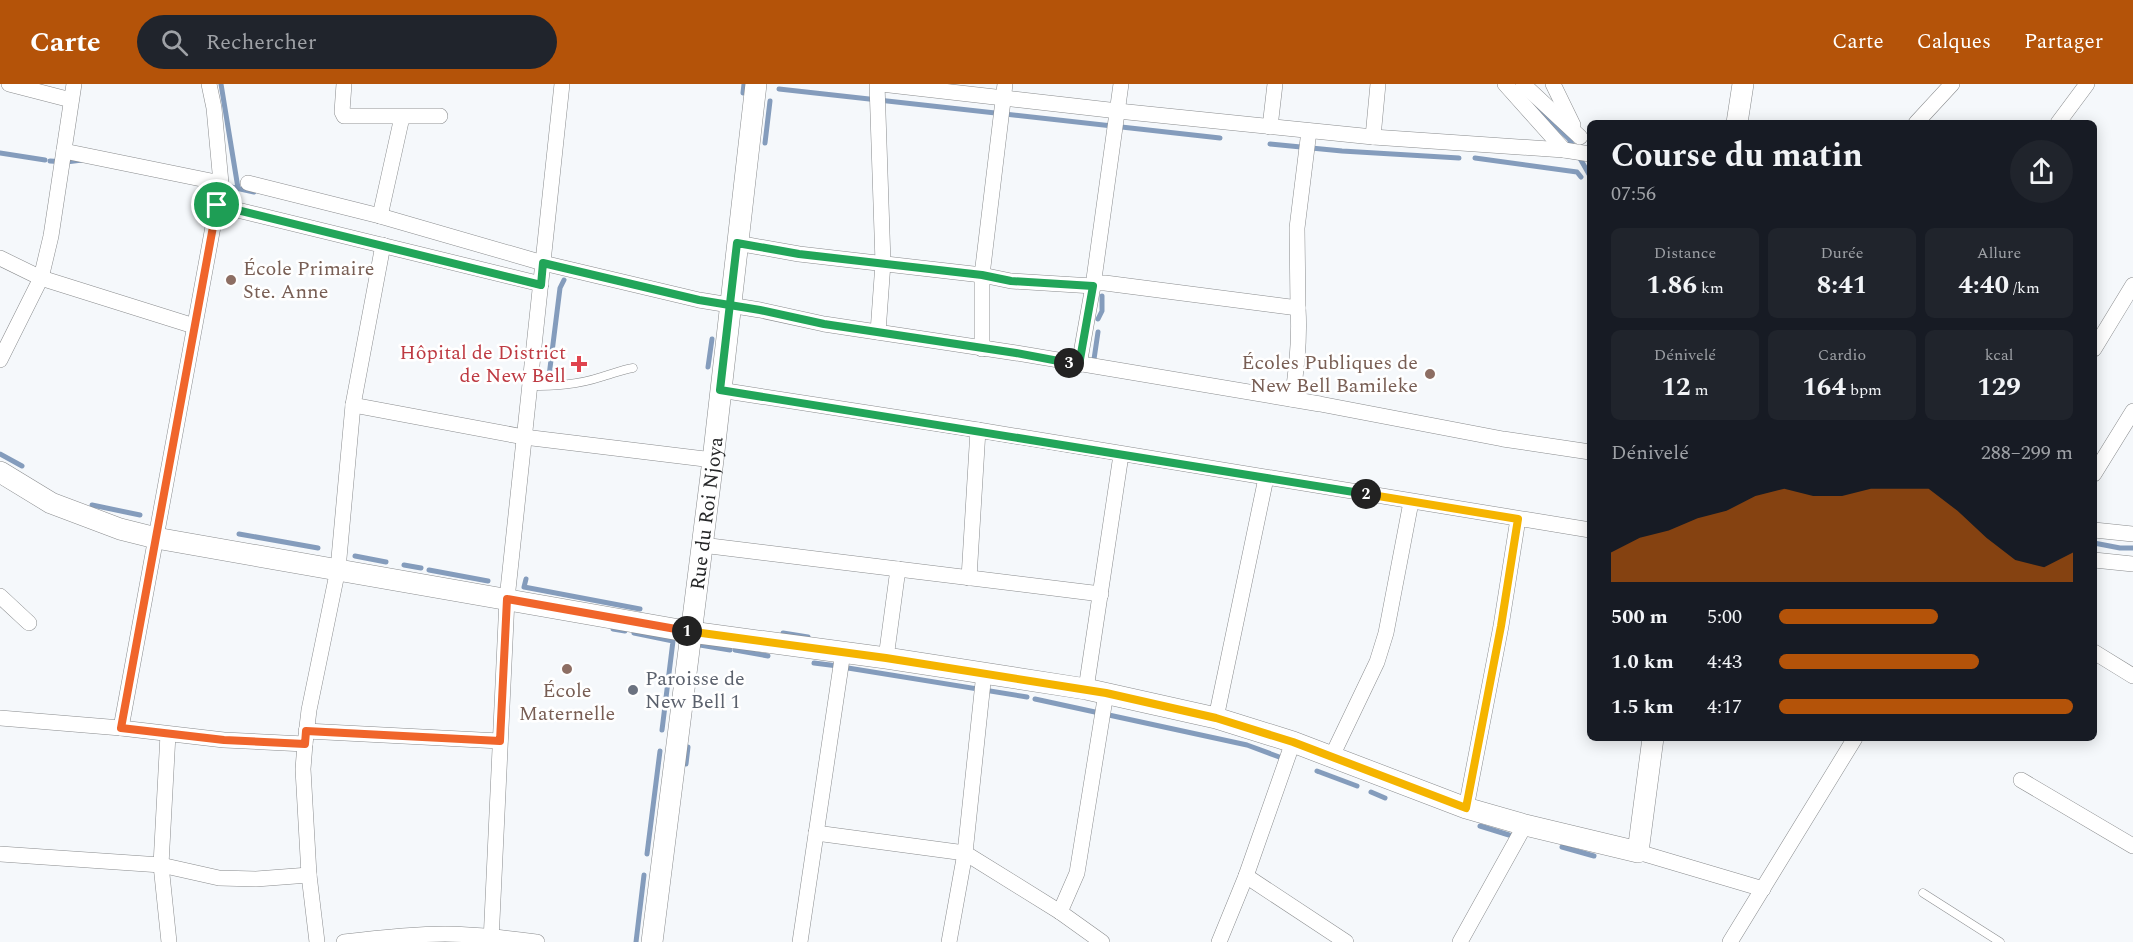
<!DOCTYPE html>
<html lang="fr">
<meta charset="utf-8">
<style>
body{margin:0;font-family:Spectral,serif;background:#20242c;color:#f1f3f6;height:100vh;display:flex;flex-direction:column;font-size:22px;white-space:nowrap}
*{box-sizing:border-box;margin:0}
p{font-size:20px;color:#9ea1a6}
.icon{flex:none;width:33px;height:33px;fill:none;stroke:currentColor;stroke-width:2;stroke-linecap:round;stroke-linejoin:round}
.map{position:relative;flex:1;overflow:hidden}
.sheet{position:absolute;left:1587px;top:36px;width:510px;height:621px;display:flex;flex-direction:column;background:#171b24;border-radius:9px;box-shadow:0 3px 15px #0003}
.sheet>*{flex:none}
.pin{position:absolute;display:grid;place-items:center;width:51px;height:51px;color:#fff;margin:-26px;border:3px solid #fff;border-radius:50%;box-shadow:0 2px 6px #0007}
.km{position:absolute;width:30px;height:30px;margin:-15px;border-radius:50%;background:#222;color:#fff;font-size:16px;line-height:30px;text-align:center}
.round{display:grid;place-items:center;flex:none;width:63px;height:63px;border-radius:32px;background:#20242c}
.summary{display:flex;align-items:center;justify-content:space-between;height:102px;padding:0 24px}
h1{font-size:33px;font-weight:700;line-height:45px}
.stats{display:grid;grid-template-columns:repeat(3,1fr);gap:9px;height:102px;padding:6px 24px}
.stats div{display:grid;align-content:center;border-radius:9px;background:#20242c;text-align:center}
.stats b{font-size:26px;font-weight:700}
.stats small{font-size:16px;font-weight:400}
.stats p{font-size:16px}
.chart{height:168px;padding:12px 24px}
.chart p{display:flex;justify-content:space-between}
.chart svg{width:100%;height:108px;margin-top:6px;fill:#b45309;opacity:.7}
ul{padding:0 24px;list-style:none;font-size:20px}
li{display:grid;grid-template-columns:96px 72px 1fr;align-items:center;height:45px}
li i{height:15px;border-radius:8px;background:#b45309}
header{display:flex;align-items:center;gap:36px;box-sizing:border-box;height:84px;padding:0 30px;background:#b45309;color:#fff}
header strong{font-size:28px}
nav{display:flex;gap:33px;margin-inline-start:auto;font-size:21px}
.search{width:420px;height:54px;background:#20242c;display:flex;align-items:center;gap:15px;box-sizing:border-box;padding:0 21px;border-radius:33px;color:#9ea1a6;font-size:22px}
.map>svg:first-child{display:block}
.lines{fill:none;stroke-linecap:round;stroke-linejoin:round}
.stream{stroke:#849cbc;stroke-width:5}
.lane-casing{stroke:#8a8c8e;stroke-width:9}
.street-casing{stroke:#8a8c8e;stroke-width:16}
.secondary-casing{stroke:#8a8c8e;stroke-width:22}
.lane{stroke:#fff;stroke-width:8}
.street{stroke:#fff;stroke-width:15}
.secondary{stroke:#fff;stroke-width:21}
.split-1-casing{stroke:#fff;stroke-width:12}
.split-2-casing{stroke:#fff;stroke-width:12}
.split-3-casing{stroke:#fff;stroke-width:12}
.split-4-casing{stroke:#fff;stroke-width:12}
.split-1{stroke:#f0652b;stroke-width:8}
.split-2{stroke:#f5b400;stroke-width:8}
.split-3{stroke:#22a559;stroke-width:8}
.split-4{stroke:#22a559;stroke-width:8}
.education-dot{fill:#8d6e63;stroke:#fff;stroke-width:2}
.health-dot{fill:#e0444e;stroke:#fff;stroke-width:2}
.worship-dot{fill:#6b7280;stroke:#fff;stroke-width:2}
.labels{text-anchor:middle;stroke-width:5;stroke-linejoin:round;paint-order:stroke}
.education-label{font-size:20px;fill:#785e54;stroke:#fff;text-anchor:start}
.health-label{font-size:20px;fill:#be3a42;stroke:#fff;text-anchor:end}
.street-label{font-size:20px;fill:#262728;stroke:#fff}
.worship-label{font-size:20px;fill:#5b616d;stroke:#fff;text-anchor:start}
</style>
<header>
<strong>Carte</strong>
<div class="search"><svg class="icon" aria-label="search" viewBox="0 0 24 24"><circle cx="10" cy="10" r="6"/><path d="M15 15l6 6"/></svg>Rechercher</div>
<nav><a>Carte</a><a>Calques</a><a>Partager</a></nav>
</header>
<div class="map">
<svg width="2133" height="858" viewBox="0 0 2133 858">
<rect width="100%" height="100%" fill="#f5f8fb"/>
<g class="lines">
<!-- stream -->
<g class="stream">
<polyline points="221,0 238,104"/>
<polyline points="779,5 1220,54"/>
<polyline points="743,9 744,0"/>
<polyline points="1535,21 1569,55 1590,92"/>
<polyline points="765,59 770,17"/>
<polyline points="1270,60 1342,67 1459,74"/>
<polyline points="0,69 45,76"/>
<polyline points="1475,74 1577,88 1581,93"/>
<polyline points="50,77 66,78 82,76"/>
<polyline points="222,101 254,108"/>
<polyline points="1098,235 1102,227 1102,212"/>
<polyline points="1093,282 1098,248"/>
<polyline points="708,283 712,255"/>
<polyline points="549,292 560,204 564,196"/>
<polyline points="0,370 22,382"/>
<polyline points="92,421 140,431"/>
<polyline points="239,450 318,464"/>
<polyline points="2094,459 2120,464 2133,464"/>
<polyline points="355,472 386,478"/>
<polyline points="404,481 421,484"/>
<polyline points="429,486 488,497"/>
<polyline points="526,495 524,503 640,525"/>
<polyline points="613,545 625,547"/>
<polyline points="634,549 673,557 662,646"/>
<polyline points="783,549 808,553"/>
<polyline points="700,561 730,566"/>
<polyline points="735,566 768,572"/>
<polyline points="814,579 838,582"/>
<polyline points="848,584 1027,613"/>
<polyline points="1035,615 1247,661 1282,674"/>
<polyline points="686,680 688,663"/>
<polyline points="1317,687 1357,702"/>
<polyline points="1371,708 1385,714"/>
<polyline points="1480,742 1509,751"/>
<polyline points="1562,763 1594,772"/>
<polyline points="647,770 660,667"/>
<polyline points="636,858 644,791"/>
</g>
<defs>
<g id="lane">
<path d="M529,302c25,0 48,-1 72,-9 11,-3 20,-7 32,-9"/>
<polyline points="1923,809 2000,858"/>
</g>
<g id="street">
<polyline points="9,0 71,16"/>
<polyline points="209,0 214,24 221,99"/>
<polyline points="344,0 342,28 344,32 440,32"/>
<polyline points="877,0 883,179 878,248"/>
<polyline points="881,0 1118,27 1373,53 1564,66 1590,70"/>
<polyline points="1505,0 1564,66"/>
<polyline points="1523,0 1580,53"/>
<polyline points="1553,0 1573,41"/>
<polyline points="1916,39 1952,0"/>
<polyline points="2058,39 2087,0"/>
<polyline points="1270,43 1275,0"/>
<polyline points="1373,53 1378,0"/>
<polyline points="64,67 221,99 121,644"/>
<polyline points="248,99 380,132 543,179 699,216 760,226 824,240 1016,269 1320,320 1503,355 1590,368"/>
<polyline points="217,121 541,200"/>
<polyline points="380,132 402,33"/>
<path d="M737,159l62,11 183,21 29,6 82,5 3,-3h9l193,25c2,31 -1,60 -6,91"/>
<polyline points="0,174 41,194 194,242"/>
<polyline points="1298,224 1297,144 1309,47"/>
<polyline points="982,265 982,191 1005,0"/>
<polyline points="2094,265 2133,201"/>
<polyline points="0,276 41,194 51,152 74,0"/>
<polyline points="1079,281 1093,202 1121,0"/>
<polyline points="720,306 978,346 1590,446"/>
<polyline points="353,321 524,353 713,376"/>
<polyline points="2094,390 2133,327"/>
<polyline points="2094,446 2133,450"/>
<polyline points="702,461 1101,510"/>
<polyline points="2094,476 2133,480"/>
<polyline points="969,494 978,346"/>
<polyline points="0,512 29,539"/>
<polyline points="2094,568 2133,592"/>
<polyline points="886,574 898,485"/>
<polyline points="1086,605 1121,371"/>
<polyline points="0,634 121,644 224,656 305,660"/>
<polyline points="1216,634 1266,394"/>
<polyline points="306,647 500,657"/>
<polyline points="168,650 161,781 169,858"/>
<polyline points="1332,672 1377,578 1386,549 1411,418"/>
<polyline points="2021,696 2133,762"/>
<polyline points="1466,724 1501,542 1518,435"/>
<polyline points="816,749 965,769 1060,828 1102,858"/>
<polyline points="1638,768 1763,805"/>
<polyline points="0,770 161,781 219,794 256,795 309,791"/>
<polyline points="1246,792 1346,858"/>
<polyline points="1060,828 1077,789 1106,609"/>
<polyline points="317,858 309,791 303,685 305,660 309,626 338,485 353,321 383,161"/>
<path d="M344,858c33,-4 67,-8 101,-8 31,0 61,4 92,8"/>
<polyline points="491,858 507,515 562,0"/>
<polyline points="800,858 843,568"/>
<polyline points="949,858 965,769 984,589"/>
<polyline points="1219,858 1246,792 1293,658"/>
<polyline points="1460,858 1525,741"/>
<polyline points="1730,858 1855,654"/>
</g>
<g id="secondary">
<polyline points="1737,39 1743,0"/>
<polyline points="0,388 51,419 120,445 156,454 691,548 886,574 1086,605 1216,634 1293,658 1466,724 1525,741 1638,768 1653,654"/>
<path id="s1" d="M652,858l61,-482 43,-376"/>
</g>
</defs>
<!-- lane casing -->
<use href="#lane" class="lane-casing"/>
<!-- street casing -->
<use href="#street" class="street-casing"/>
<!-- secondary casing -->
<use href="#secondary" class="secondary-casing"/>
<!-- lane -->
<use href="#lane" class="lane"/>
<!-- street -->
<use href="#street" class="street"/>
<!-- secondary -->
<use href="#secondary" class="secondary"/>
</g>
<g class="lines">
<defs>
<polyline id="split-1" points="217,121 121,644 224,656 305,660 306,647 500,657 507,515 687,547"/>
<polyline id="split-2" points="687,547 886,574 1106,609 1216,634 1293,658 1466,724 1501,542 1518,435 1366,410"/>
<polyline id="split-3" points="1069,279 1079,281 1093,202 1011,197 982,191 799,170 737,159 720,306 1366,410"/>
<polyline id="split-4" points="217,121 541,201 543,179 699,216 760,226 824,240 1016,269 1069,279"/>
</defs>
<!-- split-1 casing -->
<use href="#split-1" class="split-1-casing"/>
<!-- split-2 casing -->
<use href="#split-2" class="split-2-casing"/>
<!-- split-3 casing -->
<use href="#split-3" class="split-3-casing"/>
<!-- split-4 casing -->
<use href="#split-4" class="split-4-casing"/>
<!-- split-1 -->
<use href="#split-1" class="split-1"/>
<!-- split-2 -->
<use href="#split-2" class="split-2"/>
<!-- split-3 -->
<use href="#split-3" class="split-3"/>
<!-- split-4 -->
<use href="#split-4" class="split-4"/>
</g>
<!-- markers -->
<g class="education-dot">
<circle cx="231" cy="196" r="6"/>
<circle cx="1430" cy="290" r="6"/>
<circle cx="567" cy="585" r="6"/>
</g>
<path class="health-dot" d="M576 271h6v6h6v6h-6v6h-6v-6h-6v-6h6z"/>
<circle class="worship-dot" cx="633" cy="606" r="6"/>
<g class="labels">
<!-- education labels -->
<g class="education-label">
<text x="243" y="191">École Primaire<tspan x="243" dy="23">Ste. Anne</tspan></text>
<text x="1418" y="285" text-anchor="end">Écoles Publiques de<tspan x="1418" dy="23">New Bell Bamileke</tspan></text>
<text x="567" y="613" text-anchor="middle">École<tspan x="567" dy="23">Maternelle</tspan></text>
</g>
<!-- health labels -->
<g class="health-label">
<text x="566" y="275">Hôpital de District<tspan x="566" dy="23">de New Bell</tspan></text>
</g>
<!-- street labels -->
<g class="street-label">
<text dy="7" stroke="none"><textPath href="#s1" startOffset="432">Rue du Roi Njoya</textPath></text>
</g>
<!-- worship labels -->
<g class="worship-label">
<text x="645" y="601">Paroisse de<tspan x="645" dy="23">New Bell 1</tspan></text>
</g>
</g>
</svg>
<div class="pin" style="left:217px;top:121px;background:#1e9e55"><svg class="icon" aria-label="arrive" viewBox="0 0 24 24"><path d="M6 21V4h12l-3 4 3 4H6"/></svg></div>
<b class="km" style="left:687px;top:547px">1</b>
<b class="km" style="left:1366px;top:410px">2</b>
<b class="km" style="left:1069px;top:279px">3</b>
<section class="sheet">
<div class="summary"><div><h1>Course du matin</h1><p>07:56</p></div><a class="round"><svg class="icon" aria-label="share" viewBox="0 0 24 24"><path d="M12 15V3M7 8l5-5 5 5M5 13v7h14v-7"/></svg></a></div>
<div class="stats">
<div><p>Distance</p><b>1.86<small> km</small></b></div>
<div><p>Durée</p><b>8:41</b></div>
<div><p>Allure</p><b>4:40<small> /km</small></b></div>
</div>
<div class="stats">
<div><p>Dénivelé</p><b>12<small> m</small></b></div>
<div><p>Cardio</p><b>164<small> bpm</small></b></div>
<div><p>kcal</p><b>129</b></div>
</div>
<div class="chart"><p><span>Dénivelé</span>288–299 m</p>
<svg viewBox="0 0 160 44" preserveAspectRatio="none"><path d="M0 44V32L10 26L20 23L30 18L40 15L50 9L60 6L70 9L80 9L90 6L100 6L110 6L120 15L130 26L140 35L150 38L160 32V44z"/></svg>
</div>
<ul>
<li><b>500 m</b>5:00<i style="width:54%"></i></li>
<li><b>1.0 km</b>4:43<i style="width:68%"></i></li>
<li><b>1.5 km</b>4:17<i style="width:100%"></i></li>
</ul>
</section>
</div>
